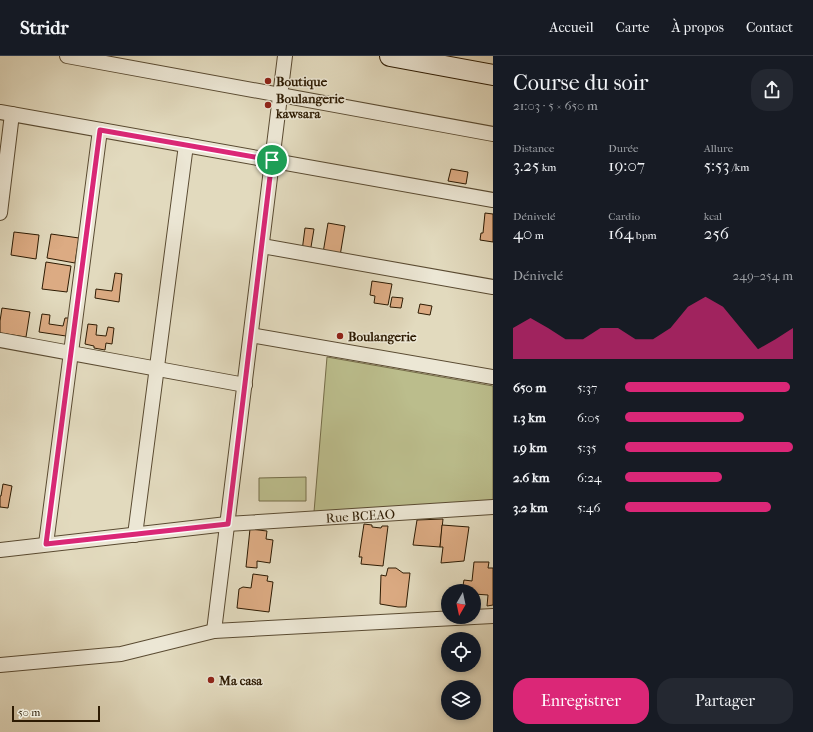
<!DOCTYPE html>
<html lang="fr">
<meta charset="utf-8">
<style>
body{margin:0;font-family:"IM FELL French Canon",serif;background:#242831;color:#f1f3f6;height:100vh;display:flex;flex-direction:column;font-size:15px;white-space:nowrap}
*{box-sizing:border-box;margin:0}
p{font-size:13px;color:#9ea1a6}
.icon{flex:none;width:22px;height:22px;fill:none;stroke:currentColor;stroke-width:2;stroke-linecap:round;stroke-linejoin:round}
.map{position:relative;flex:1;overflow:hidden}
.sheet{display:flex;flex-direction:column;background:#171b24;width:320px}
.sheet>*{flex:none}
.needle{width:26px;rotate:189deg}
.controls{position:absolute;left:441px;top:528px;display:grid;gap:8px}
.controls a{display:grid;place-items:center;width:40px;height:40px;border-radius:50%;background:#171b24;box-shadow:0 2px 6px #0003;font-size:20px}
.scale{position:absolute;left:12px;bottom:10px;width:88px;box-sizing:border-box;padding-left:4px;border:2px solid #2d1b03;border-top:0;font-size:11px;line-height:14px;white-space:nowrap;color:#2d1b03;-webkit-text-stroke:3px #ece7d5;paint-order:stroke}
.pin{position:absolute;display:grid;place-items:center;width:34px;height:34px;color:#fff;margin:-17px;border:2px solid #fff;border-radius:50%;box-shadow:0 1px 4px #0007}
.round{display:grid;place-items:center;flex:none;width:42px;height:42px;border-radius:16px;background:#242831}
.overview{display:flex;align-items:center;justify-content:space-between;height:68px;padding:0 20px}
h1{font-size:22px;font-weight:600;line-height:30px}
.metrics{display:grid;grid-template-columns:repeat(3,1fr);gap:6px;height:68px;padding:4px 20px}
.metrics div{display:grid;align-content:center}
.metrics b{font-size:17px;font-weight:600}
.metrics small{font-size:11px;font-weight:400}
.metrics p{font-size:11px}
.chart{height:112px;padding:8px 20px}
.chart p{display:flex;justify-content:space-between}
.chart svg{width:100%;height:72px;margin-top:4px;fill:#db2777;opacity:.7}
.action{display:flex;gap:8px;margin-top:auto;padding:8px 20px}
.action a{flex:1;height:46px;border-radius:16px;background:#db2777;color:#fff;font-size:16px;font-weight:600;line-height:46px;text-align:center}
.action a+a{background:#242831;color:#f1f3f6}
ul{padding:0 20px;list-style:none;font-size:13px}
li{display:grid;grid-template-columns:64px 48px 1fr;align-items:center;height:30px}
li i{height:10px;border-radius:5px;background:#db2777}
header{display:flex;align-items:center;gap:24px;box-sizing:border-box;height:56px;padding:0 20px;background:#171b24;border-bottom:1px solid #363941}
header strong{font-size:19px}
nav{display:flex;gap:22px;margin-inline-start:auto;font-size:14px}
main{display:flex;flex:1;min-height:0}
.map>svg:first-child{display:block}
.green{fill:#bbbd8c;stroke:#746c48}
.building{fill:#dcab83;stroke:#2d1b03}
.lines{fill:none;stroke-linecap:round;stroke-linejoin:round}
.street-casing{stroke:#5a4b32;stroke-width:16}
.secondary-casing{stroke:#2d1b03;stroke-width:22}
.street{stroke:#ece7d5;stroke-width:14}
.secondary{stroke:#ece7d5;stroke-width:20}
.route-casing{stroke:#fff;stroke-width:8}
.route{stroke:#db2777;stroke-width:5}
.poi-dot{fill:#8f2418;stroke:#ece7d5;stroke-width:1.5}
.labels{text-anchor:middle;stroke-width:3;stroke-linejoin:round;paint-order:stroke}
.poi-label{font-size:13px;font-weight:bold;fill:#2d1b03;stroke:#ece7d5;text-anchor:start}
.street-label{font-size:13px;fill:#2d1b03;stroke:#ece7d5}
</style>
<header>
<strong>Stridr</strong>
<nav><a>Accueil</a><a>Carte</a><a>À propos</a><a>Contact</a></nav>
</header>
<main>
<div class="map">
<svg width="493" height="676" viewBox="0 0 493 676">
<rect width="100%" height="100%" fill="#e2dabe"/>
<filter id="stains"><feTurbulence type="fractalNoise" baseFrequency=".005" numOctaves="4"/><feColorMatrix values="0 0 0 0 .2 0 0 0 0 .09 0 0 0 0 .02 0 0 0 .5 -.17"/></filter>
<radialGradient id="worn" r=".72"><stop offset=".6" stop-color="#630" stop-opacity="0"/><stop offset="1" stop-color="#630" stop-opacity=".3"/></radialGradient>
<!-- green -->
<g class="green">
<polygon points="327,301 493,330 493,447 314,456"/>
<polygon points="306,421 306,445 259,445 259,422"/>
</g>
<!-- building -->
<g class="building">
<polygon points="451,113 468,116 466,128 448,125"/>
<polygon points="485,157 493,158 493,186 480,184 481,177 483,177"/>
<polygon points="328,167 345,170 340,200 323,197"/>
<polygon points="305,172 314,173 310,197 302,195"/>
<polygon points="14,176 39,179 36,203 11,199"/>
<polygon points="51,178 79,182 75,207 47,202"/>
<polygon points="46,206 71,210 67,236 42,233"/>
<polygon points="115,217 122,218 119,246 95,242 96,233 112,235"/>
<polygon points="372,225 392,228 388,249 374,247 375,240 370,239"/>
<polygon points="392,241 403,242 401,252 390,251"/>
<polygon points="420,248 432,250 430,259 418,257"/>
<polygon points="2,252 30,256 26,281 0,277 0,265"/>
<polygon points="42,258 50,259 49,268 63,270 65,262 69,262 66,280 39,276"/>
<polygon points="88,268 97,269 96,279 106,280 108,271 114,272 112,288 106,287 105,294 94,292 94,290 85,288"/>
<polygon points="3,428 12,430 8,452 0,451 0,440 1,440"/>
<polygon points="443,463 440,491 413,489 417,464"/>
<polygon points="364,468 372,469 372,471 381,472 382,470 388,470 383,510 361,508 362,501 359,501"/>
<polygon points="442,469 469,471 464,505 441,507 443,491 440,491"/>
<polygon points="250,473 267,475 266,483 273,484 270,507 257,505 257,512 246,511"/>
<polygon points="474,506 489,506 488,512 493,512 493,549 487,550 488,539 474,538 474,535 462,535 464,524 472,525"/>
<polygon points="388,512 396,512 403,517 410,517 406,551 398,551 380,548 381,519 386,520"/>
<polygon points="253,518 268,520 267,525 273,526 269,556 237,552 239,533 243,531 251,532"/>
</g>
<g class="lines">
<defs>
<g id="street">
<polyline points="67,0 493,78"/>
<polyline points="0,56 493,144"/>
<polyline points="0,157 12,58"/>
<polyline points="262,190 493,231"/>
<polyline points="251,279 493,321"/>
<polyline points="0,284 245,329"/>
<polyline points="135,479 186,89"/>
<polyline points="46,488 100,74"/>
<path id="s1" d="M0,494l227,-26 266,-17"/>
<polyline points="214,575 285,0"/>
<polyline points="0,609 121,598 214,575 493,560"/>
</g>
<polyline id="secondary" points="390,0 493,19"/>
</defs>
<!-- street casing -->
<use href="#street" class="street-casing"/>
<!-- secondary casing -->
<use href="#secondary" class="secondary-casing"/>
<!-- street -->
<use href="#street" class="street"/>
<!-- secondary -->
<use href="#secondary" class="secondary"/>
</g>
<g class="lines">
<defs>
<polygon id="route" points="100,74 272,104 228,468 46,488"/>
</defs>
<!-- route casing -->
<use href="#route" class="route-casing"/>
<!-- route -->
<use href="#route" class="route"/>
</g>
<!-- markers -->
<g class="poi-dot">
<circle cx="268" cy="25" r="4"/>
<circle cx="268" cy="49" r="4"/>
<circle cx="340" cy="280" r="4"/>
<circle cx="211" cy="624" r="4"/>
</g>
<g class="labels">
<!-- poi labels -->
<g class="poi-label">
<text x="276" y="30">Boutique</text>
<text x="276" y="47">Boulangerie<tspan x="276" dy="15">kawsara</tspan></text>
<text x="348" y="285">Boulangerie</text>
<text x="219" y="629">Ma casa</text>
</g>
<!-- street labels -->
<g class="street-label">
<text dy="5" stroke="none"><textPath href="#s1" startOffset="362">Rue BCEAO</textPath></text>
</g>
</g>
<rect width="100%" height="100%" filter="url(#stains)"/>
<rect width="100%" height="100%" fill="url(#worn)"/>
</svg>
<div class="controls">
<a><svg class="needle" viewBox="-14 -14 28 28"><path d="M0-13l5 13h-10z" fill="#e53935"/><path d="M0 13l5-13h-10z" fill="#9ea1a6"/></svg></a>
<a><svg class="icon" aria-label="locate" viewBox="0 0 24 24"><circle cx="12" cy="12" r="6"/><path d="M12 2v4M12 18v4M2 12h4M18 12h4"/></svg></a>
<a><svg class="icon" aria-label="layers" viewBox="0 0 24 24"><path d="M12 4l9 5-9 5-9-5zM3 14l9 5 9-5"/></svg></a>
</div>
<div class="scale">50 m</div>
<div class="pin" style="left:272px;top:104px;background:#1e9e55"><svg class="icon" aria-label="arrive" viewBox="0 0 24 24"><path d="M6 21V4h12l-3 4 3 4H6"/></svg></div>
</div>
<section class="sheet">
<div class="overview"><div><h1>Course du soir</h1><p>21:03 · 5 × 650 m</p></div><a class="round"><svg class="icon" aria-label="share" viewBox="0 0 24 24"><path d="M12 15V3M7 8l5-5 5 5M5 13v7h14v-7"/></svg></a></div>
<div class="metrics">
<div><p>Distance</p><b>3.25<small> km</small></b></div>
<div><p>Durée</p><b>19:07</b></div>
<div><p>Allure</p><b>5:53<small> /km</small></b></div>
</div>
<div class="metrics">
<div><p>Dénivelé</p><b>40<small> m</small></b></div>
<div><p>Cardio</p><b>164<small> bpm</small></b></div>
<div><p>kcal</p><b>256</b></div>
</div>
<div class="chart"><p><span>Dénivelé</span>249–254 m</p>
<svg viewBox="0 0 160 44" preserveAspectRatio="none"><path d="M0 44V25L10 19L20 25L30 32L40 32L50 25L60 25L70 32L80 32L90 25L100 12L110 6L120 12L130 25L140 38L150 32L160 25V44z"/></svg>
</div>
<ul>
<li><b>650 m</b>5:37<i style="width:98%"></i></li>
<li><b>1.3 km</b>6:05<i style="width:71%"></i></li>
<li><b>1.9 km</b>5:35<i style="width:100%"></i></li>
<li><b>2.6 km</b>6:24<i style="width:58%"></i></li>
<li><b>3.2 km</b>5:46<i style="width:87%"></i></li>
</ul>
<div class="action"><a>Enregistrer</a><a>Partager</a></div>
</section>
</main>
